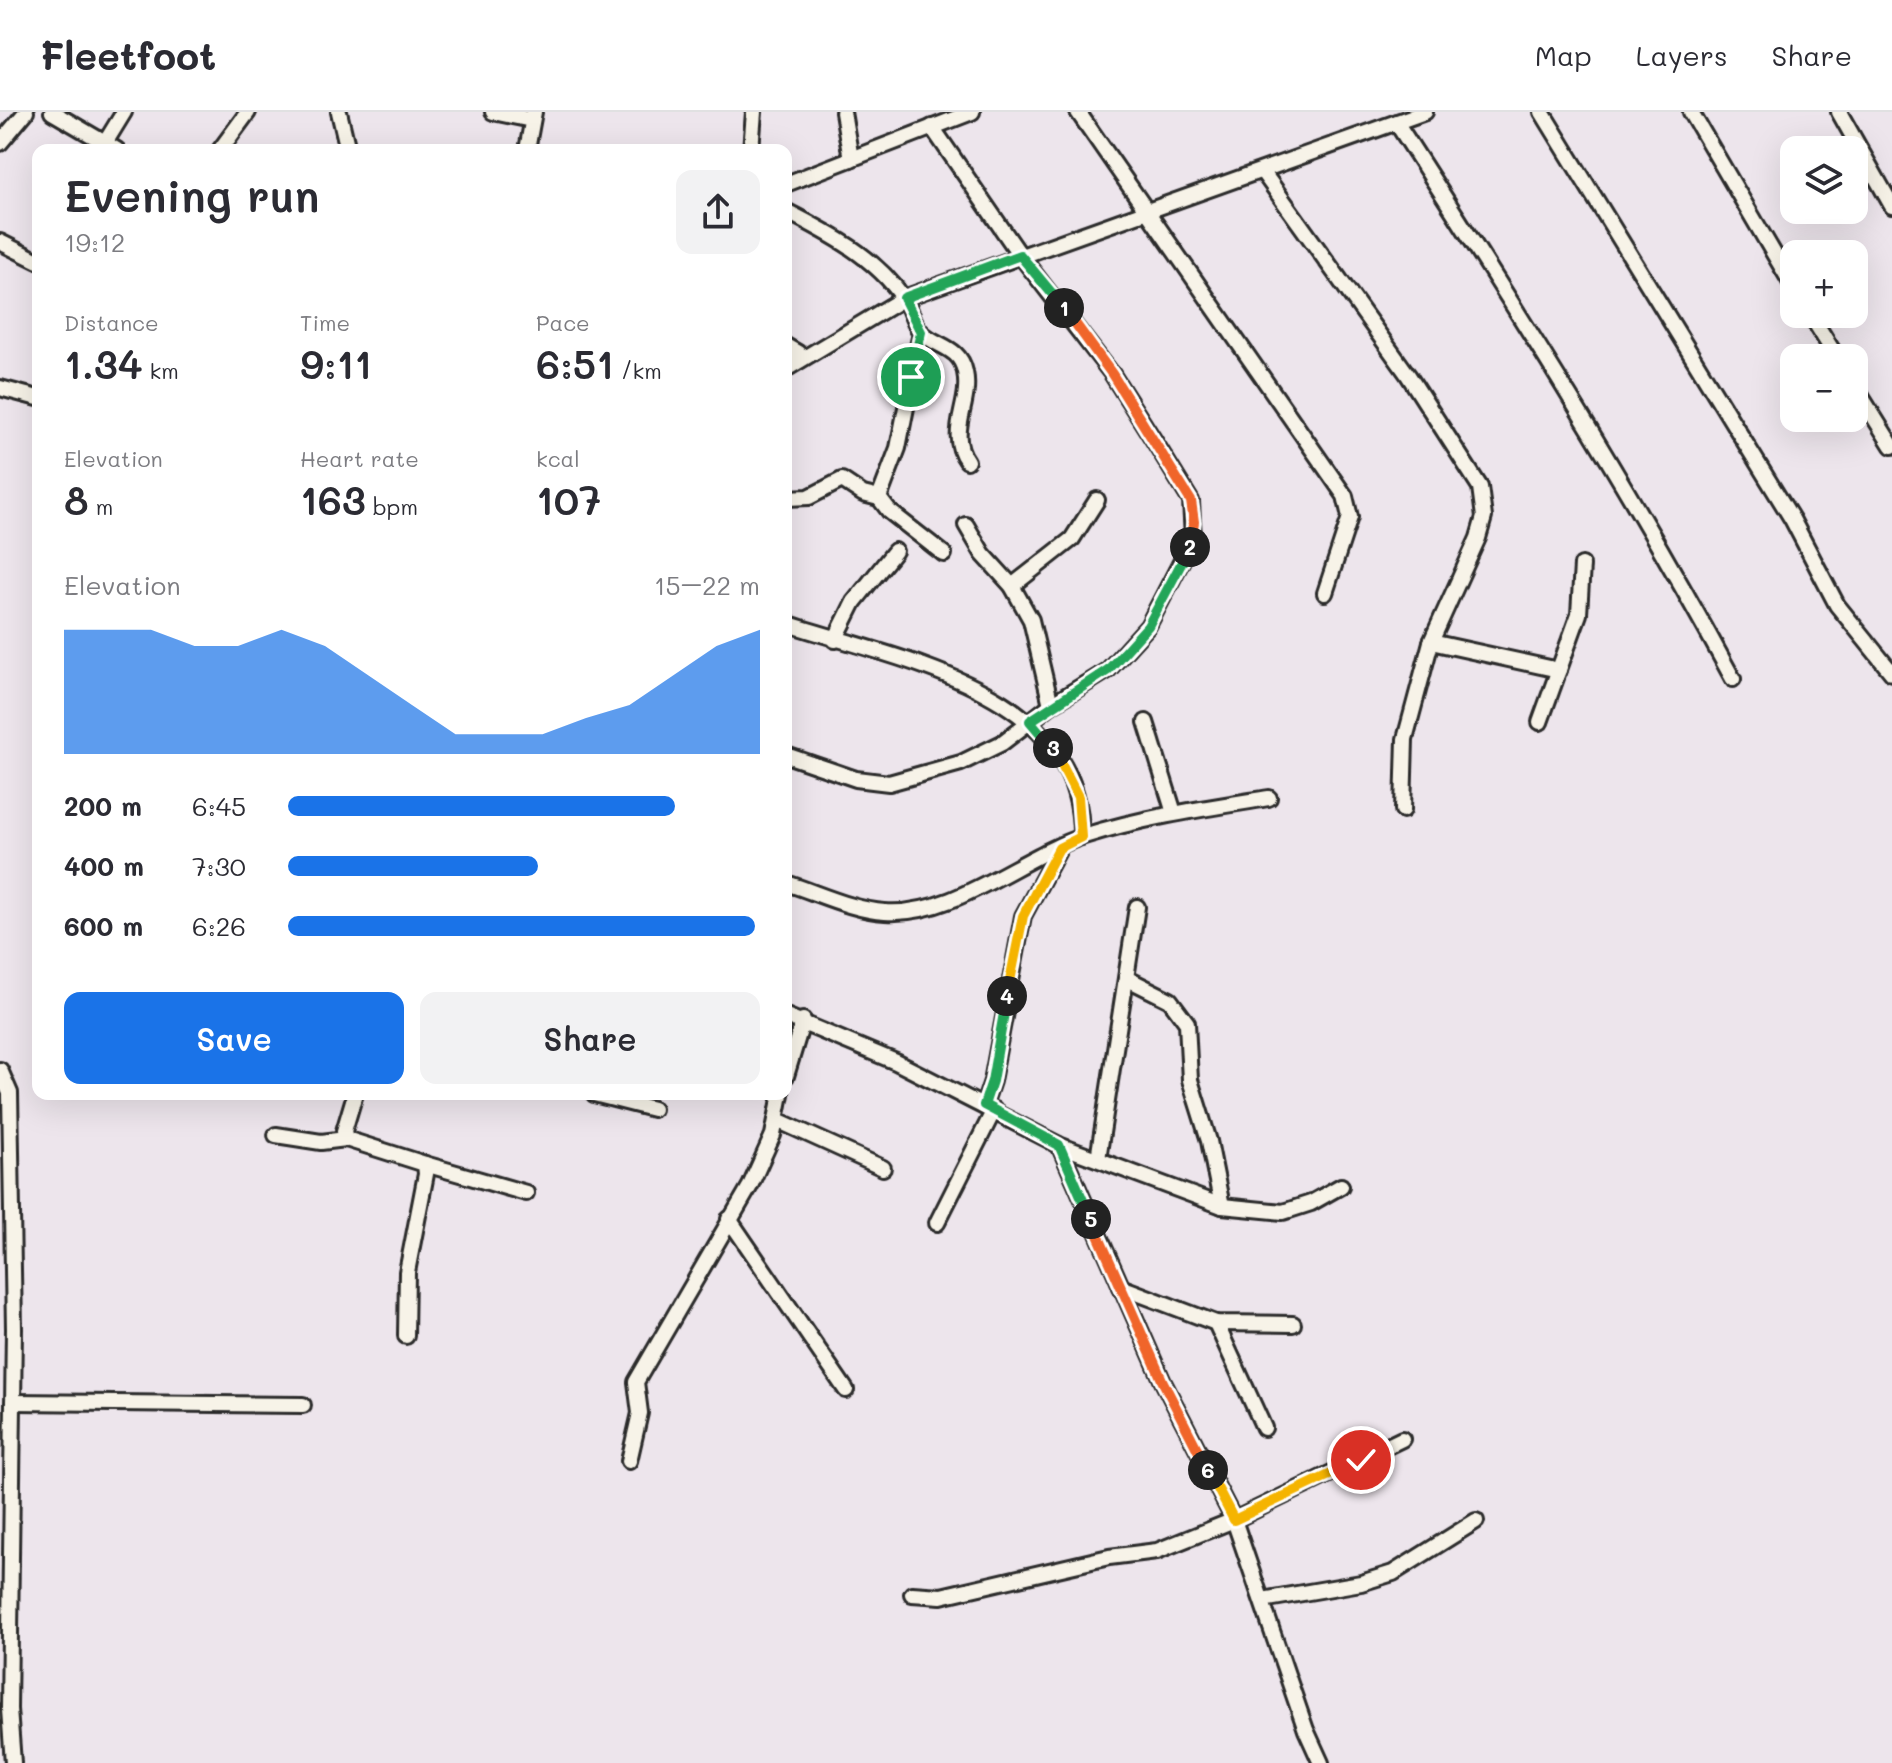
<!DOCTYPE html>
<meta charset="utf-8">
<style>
body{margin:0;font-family:Mali,sans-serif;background:#f2f2f3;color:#2b2b33;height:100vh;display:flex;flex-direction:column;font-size:30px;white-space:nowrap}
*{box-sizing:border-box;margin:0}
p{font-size:26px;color:#7c7c81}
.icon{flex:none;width:44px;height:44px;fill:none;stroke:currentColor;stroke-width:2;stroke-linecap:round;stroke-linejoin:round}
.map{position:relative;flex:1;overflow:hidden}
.details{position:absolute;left:32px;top:32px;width:760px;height:956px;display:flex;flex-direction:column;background:#fff;border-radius:16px;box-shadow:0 8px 32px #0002}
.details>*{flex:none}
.tools{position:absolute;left:1780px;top:24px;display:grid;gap:16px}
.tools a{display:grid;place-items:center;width:88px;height:88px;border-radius:16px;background:#fff;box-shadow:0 8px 32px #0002;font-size:40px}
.pin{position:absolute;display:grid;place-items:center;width:68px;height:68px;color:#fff;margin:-34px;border:4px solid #fff;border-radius:50%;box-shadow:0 2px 8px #0007}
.km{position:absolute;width:40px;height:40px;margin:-20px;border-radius:50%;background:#222;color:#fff;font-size:22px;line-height:40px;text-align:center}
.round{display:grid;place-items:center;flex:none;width:84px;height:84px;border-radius:16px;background:#f2f2f3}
.overview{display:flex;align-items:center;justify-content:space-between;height:136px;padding:0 32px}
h1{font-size:44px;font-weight:600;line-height:60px}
.stats{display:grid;grid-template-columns:repeat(3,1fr);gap:12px;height:136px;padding:8px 32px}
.stats div{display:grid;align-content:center}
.stats b{font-size:40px;font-weight:600}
.stats small{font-size:22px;font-weight:400}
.stats p{font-size:22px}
.chart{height:224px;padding:16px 32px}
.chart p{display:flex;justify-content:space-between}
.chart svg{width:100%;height:144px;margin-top:8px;fill:#1a73e8;opacity:.7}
.button{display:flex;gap:16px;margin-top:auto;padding:16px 32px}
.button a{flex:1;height:92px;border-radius:16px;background:#1a73e8;color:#fff;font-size:32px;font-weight:600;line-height:92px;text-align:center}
.button a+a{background:#f2f2f3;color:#2b2b33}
ul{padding:0 32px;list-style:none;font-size:26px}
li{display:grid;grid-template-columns:128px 96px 1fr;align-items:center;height:60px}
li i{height:20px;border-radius:10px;background:#1a73e8}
header{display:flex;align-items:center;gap:48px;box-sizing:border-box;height:112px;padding:0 40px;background:#fff;border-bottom:2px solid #e1e1e2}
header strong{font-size:38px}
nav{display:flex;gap:44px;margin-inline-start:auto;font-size:28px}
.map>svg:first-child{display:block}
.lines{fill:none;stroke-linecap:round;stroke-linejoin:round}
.minor-casing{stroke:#2b2b2b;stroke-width:20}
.minor{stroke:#f7f3e8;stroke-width:14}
.split-1-casing{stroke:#fff;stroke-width:16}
.split-2-casing{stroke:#fff;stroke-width:16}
.split-3-casing{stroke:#fff;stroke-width:16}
.split-4-casing{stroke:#fff;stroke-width:16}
.split-5-casing{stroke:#fff;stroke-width:16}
.split-6-casing{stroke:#fff;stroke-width:16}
.split-7-casing{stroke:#fff;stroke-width:16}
.split-1{stroke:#22a559;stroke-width:10}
.split-2{stroke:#f0652b;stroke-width:10}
.split-3{stroke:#22a559;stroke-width:10}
.split-4{stroke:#f5b400;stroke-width:10}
.split-5{stroke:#22a559;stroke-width:10}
.split-6{stroke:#f0652b;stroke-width:10}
.split-7{stroke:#f5b400;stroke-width:10}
</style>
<header>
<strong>Fleetfoot</strong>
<nav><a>Map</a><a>Layers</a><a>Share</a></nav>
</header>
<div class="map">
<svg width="1892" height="1651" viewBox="0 0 1892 1651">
<rect width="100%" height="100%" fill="#ede5ec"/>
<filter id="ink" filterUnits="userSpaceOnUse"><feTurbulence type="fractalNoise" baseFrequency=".0125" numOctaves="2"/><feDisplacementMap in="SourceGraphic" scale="16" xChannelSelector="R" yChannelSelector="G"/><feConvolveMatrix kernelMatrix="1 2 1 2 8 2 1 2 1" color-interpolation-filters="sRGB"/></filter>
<g filter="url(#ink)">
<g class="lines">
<defs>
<g id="minor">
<polyline points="52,0 117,38"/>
<polyline points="339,0 348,38"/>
<polyline points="493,0 532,8"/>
<polyline points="843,0 851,47"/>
<polyline points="1078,0 1345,384 1350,405 1325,481"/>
<polyline points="1542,0 1792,407 1837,493 1892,561"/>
<polyline points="1691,0 1794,176"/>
<polyline points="1839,0 1892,94"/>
<path d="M1396,10c118,183 234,366 337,557"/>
<polyline points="0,31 26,0"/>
<polyline points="105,31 124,0"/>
<polyline points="220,38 248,0"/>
<polyline points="527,38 534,0"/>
<polyline points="751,38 754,0"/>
<polyline points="1262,59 1408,263 1480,375 1484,405 1478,426 1431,530 1405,627 1403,698"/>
<polyline points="786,72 972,0"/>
<path d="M786,99c43,22 90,46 118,88 7,9 9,25 17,33 15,15 39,14 44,40 7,32 -19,60 2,89"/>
<polyline points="0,130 38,149"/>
<polyline points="1810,202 1837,246"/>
<polyline points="921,220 898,336 879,386 889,399 944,442"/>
<polyline points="786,234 798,241 800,248"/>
<polyline points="786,257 904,186 1425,0"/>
<polyline points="1854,273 1892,334"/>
<polyline points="0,276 38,286"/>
<polyline points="786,386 809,385 842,368 863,382 879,386"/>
<polyline points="966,413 983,442 1012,474 1031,508 1051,593"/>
<polyline points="1012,474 1072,427 1097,388"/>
<path d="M786,511c110,37 297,65 295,214"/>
<polyline points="835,528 854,490 895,439"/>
<polyline points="1431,530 1559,558"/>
<polyline points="1146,610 1174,701"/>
<polyline points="1540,610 1579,502 1582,453"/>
<polyline points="786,643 856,667 889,671 961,651 1002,631 1051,593 1108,558 1148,514 1193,427 1191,389 1153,327 1112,262 1020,143 932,15"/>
<path d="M786,771c32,10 66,27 99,29 69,5 136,-56 199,-76 60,-19 123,-28 185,-38"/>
<polyline points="1128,867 1170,888 1187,911 1190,968 1209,1029 1222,1094"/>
<polyline points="786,904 896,950 1059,1033 1222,1094 1283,1100 1311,1091 1341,1074"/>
<polyline points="0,958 10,981 14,1217 9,1597 13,1651"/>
<polyline points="786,964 803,908"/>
<polyline points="355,982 344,1019 346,1027 425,1052 426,1062 407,1160 406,1224"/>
<polyline points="594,982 653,997"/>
<polyline points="984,993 992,969 1023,804 1059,737"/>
<polyline points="777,1008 883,1056"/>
<polyline points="276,1023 321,1030 346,1027"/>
<polyline points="1059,1033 1163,1270 1234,1408 1306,1618 1321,1651"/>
<polyline points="1098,1047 1137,795"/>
<polyline points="425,1052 526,1081"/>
<polyline points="729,1107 846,1278"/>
<polyline points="937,1111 994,998"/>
<polyline points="1121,1175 1216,1211 1293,1212"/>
<polyline points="1216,1211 1264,1316"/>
<polyline points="13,1290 303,1293"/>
<polyline points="629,1349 640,1301 636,1270 750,1074 773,1023 781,982"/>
<polyline points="912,1482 941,1484 1109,1445 1157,1439 1234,1408 1402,1327"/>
<polyline points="1262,1488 1361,1471 1393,1461 1476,1409"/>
</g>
</defs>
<!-- minor casing -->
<use href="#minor" class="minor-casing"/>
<!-- minor -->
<use href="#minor" class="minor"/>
</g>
</g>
<g class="lines" filter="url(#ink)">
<defs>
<polyline id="split-1" points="911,265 921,220 904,186 1020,143 1064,196"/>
<polyline id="split-2" points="1064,196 1112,262 1191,389 1194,410 1190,435"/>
<polyline id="split-3" points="1053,636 1030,609 1108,558 1148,514 1190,435"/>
<polyline id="split-4" points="1007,884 1023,804 1059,736 1081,725 1078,685 1053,636"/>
<polyline id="split-5" points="1007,884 992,969 984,993 1059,1033 1091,1107"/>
<polyline id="split-6" points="1091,1107 1163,1270 1208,1358"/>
<polyline id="split-7" points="1208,1358 1234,1408 1361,1348"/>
</defs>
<!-- split-1 casing -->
<use href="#split-1" class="split-1-casing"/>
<!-- split-2 casing -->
<use href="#split-2" class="split-2-casing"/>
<!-- split-3 casing -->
<use href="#split-3" class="split-3-casing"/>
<!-- split-4 casing -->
<use href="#split-4" class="split-4-casing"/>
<!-- split-5 casing -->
<use href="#split-5" class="split-5-casing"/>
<!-- split-6 casing -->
<use href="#split-6" class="split-6-casing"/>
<!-- split-7 casing -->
<use href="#split-7" class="split-7-casing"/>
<!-- split-1 -->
<use href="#split-1" class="split-1"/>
<!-- split-2 -->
<use href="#split-2" class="split-2"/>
<!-- split-3 -->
<use href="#split-3" class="split-3"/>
<!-- split-4 -->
<use href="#split-4" class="split-4"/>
<!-- split-5 -->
<use href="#split-5" class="split-5"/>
<!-- split-6 -->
<use href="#split-6" class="split-6"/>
<!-- split-7 -->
<use href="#split-7" class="split-7"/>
</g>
</svg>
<div class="tools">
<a><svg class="icon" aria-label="layers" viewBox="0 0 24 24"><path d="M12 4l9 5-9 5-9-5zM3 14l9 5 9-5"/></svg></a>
<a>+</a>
<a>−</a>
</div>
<div class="pin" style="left:911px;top:265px;background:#1e9e55"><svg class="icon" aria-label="arrive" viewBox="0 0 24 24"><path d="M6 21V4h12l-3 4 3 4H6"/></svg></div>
<div class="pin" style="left:1361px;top:1348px;background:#d93025"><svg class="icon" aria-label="check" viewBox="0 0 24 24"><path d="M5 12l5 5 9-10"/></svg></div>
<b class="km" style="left:1064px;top:196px">1</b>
<b class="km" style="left:1190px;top:435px">2</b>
<b class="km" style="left:1053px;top:636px">3</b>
<b class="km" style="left:1007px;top:884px">4</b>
<b class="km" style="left:1091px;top:1107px">5</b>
<b class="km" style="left:1208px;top:1358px">6</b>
<section class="details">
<div class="overview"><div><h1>Evening run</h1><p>19:12</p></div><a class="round"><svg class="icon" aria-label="share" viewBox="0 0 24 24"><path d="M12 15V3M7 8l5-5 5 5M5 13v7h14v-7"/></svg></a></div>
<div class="stats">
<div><p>Distance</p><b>1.34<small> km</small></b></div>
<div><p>Time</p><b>9:11</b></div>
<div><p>Pace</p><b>6:51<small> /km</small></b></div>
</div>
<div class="stats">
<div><p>Elevation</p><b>8<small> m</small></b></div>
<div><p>Heart rate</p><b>163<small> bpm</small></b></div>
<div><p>kcal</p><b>107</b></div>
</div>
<div class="chart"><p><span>Elevation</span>15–22 m</p>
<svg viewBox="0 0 160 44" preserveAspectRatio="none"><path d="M0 44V6L10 6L20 6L30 11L40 11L50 6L60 11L70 20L80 29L90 38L100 38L110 38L120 33L130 29L140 20L150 11L160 6V44z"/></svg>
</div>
<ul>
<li><b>200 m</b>6:45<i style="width:82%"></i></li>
<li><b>400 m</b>7:30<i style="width:53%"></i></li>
<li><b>600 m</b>6:26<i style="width:99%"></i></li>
</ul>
<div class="button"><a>Save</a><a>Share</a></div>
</section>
</div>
